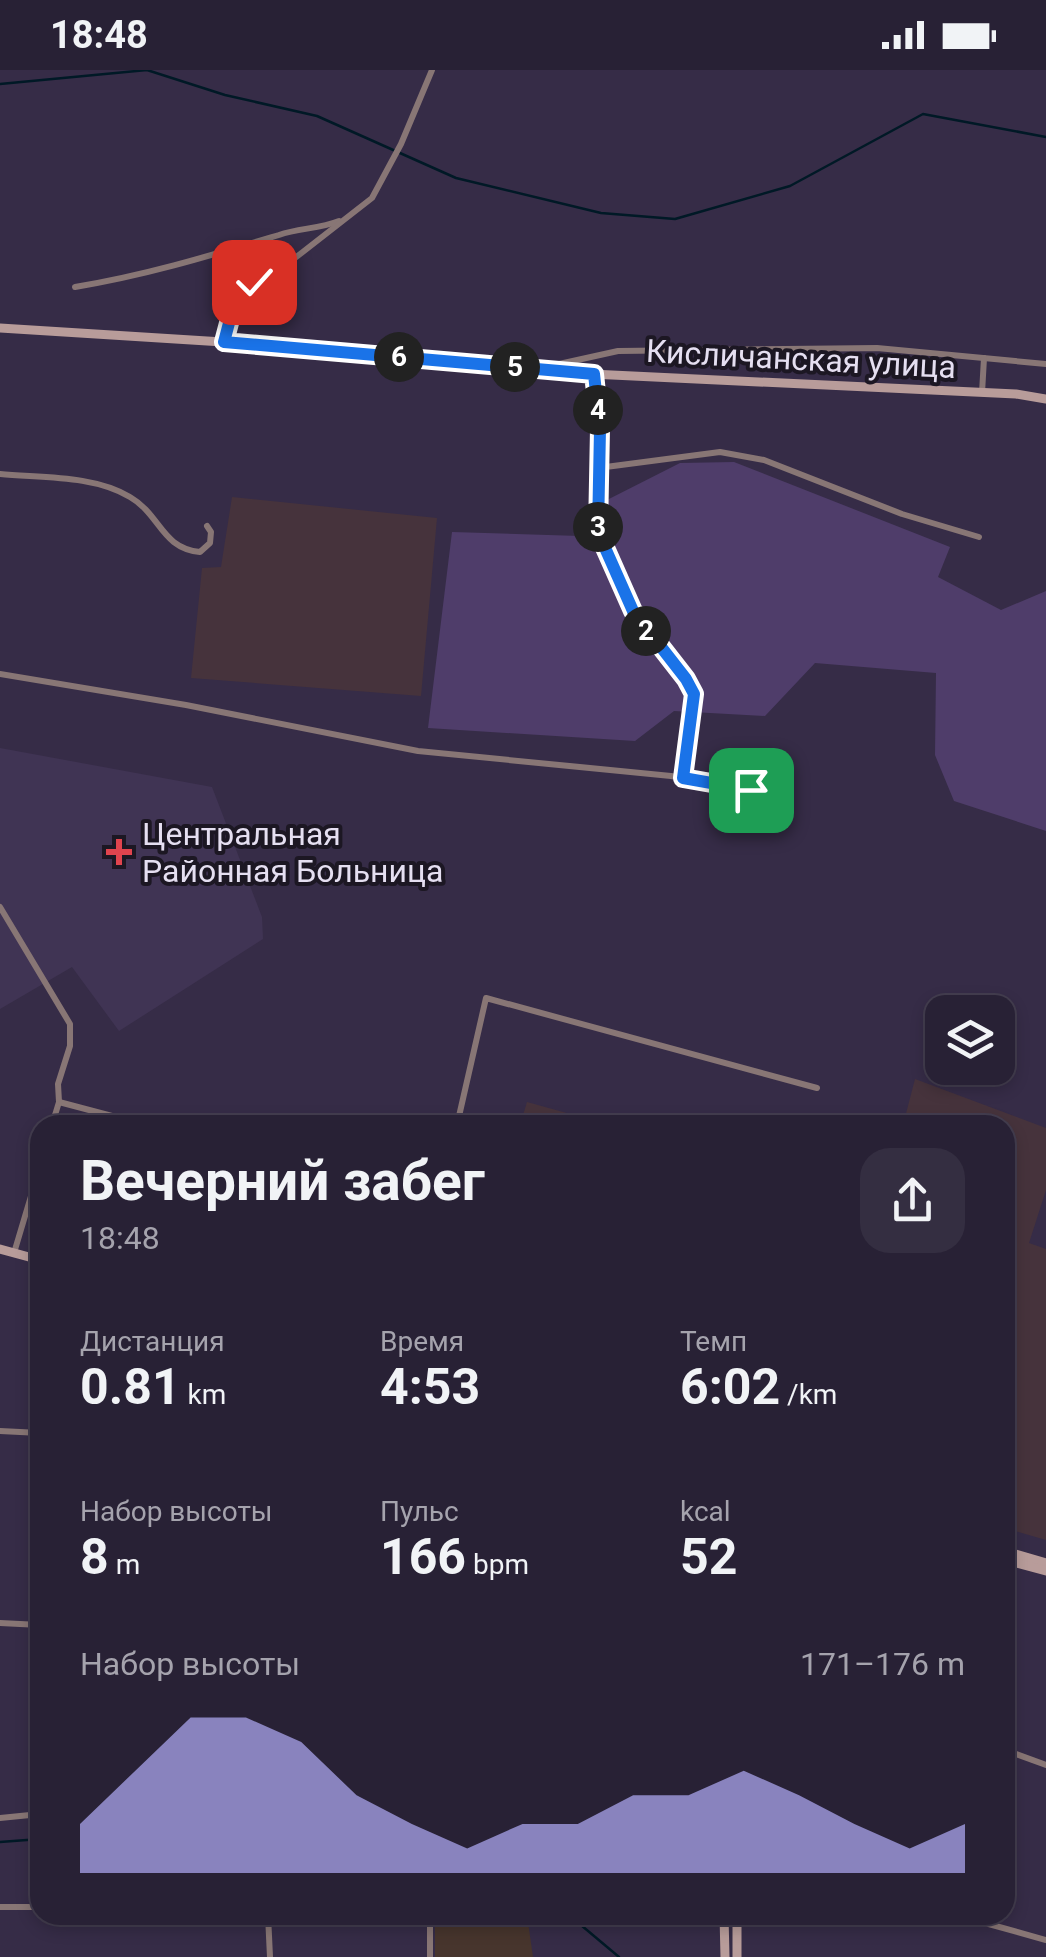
<!DOCTYPE html>
<html lang="ru">
<meta charset="utf-8">
<style>
body{margin:0;font-family:Roboto,sans-serif;background:#342e41;color:#f1f3f6;height:100vh;display:flex;flex-direction:column;font-size:38px;white-space:nowrap}
*{box-sizing:border-box;margin:0}
p{font-size:32px;color:#a5a3ad}
.icon{flex:none;width:55px;height:55px;fill:none;stroke:currentColor;stroke-width:2;stroke-linecap:round;stroke-linejoin:round}
.map{position:relative;flex:1;overflow:hidden}
.panel{position:absolute;left:30px;top:1045px;width:985px;height:810px;display:flex;flex-direction:column;background:#282135;border-radius:30px;box-shadow:0 5px 15px #0003,0 0 0 2px #443e50}
.panel>*{flex:none}
.fabs{position:absolute;left:925px;top:925px;display:grid;gap:20px}
.fabs a{display:grid;place-items:center;width:90px;height:90px;border-radius:20px;background:#282135;box-shadow:0 5px 15px #0003,0 0 0 2px #443e50;font-size:50px}
.pin{position:absolute;display:grid;place-items:center;width:85px;height:85px;color:#fff;margin:-42px;border-radius:20px;box-shadow:0 5px 15px #0006}
.km{position:absolute;width:50px;height:50px;margin:-25px;border-radius:50%;background:#222;color:#fff;font-size:28px;line-height:50px;text-align:center}
.round{display:grid;place-items:center;flex:none;width:105px;height:105px;border-radius:30px;background:#342e41}
.head{display:flex;align-items:center;justify-content:space-between;height:170px;padding:0 50px}
h1{font-size:55px;font-weight:700;line-height:75px}
.stats{display:grid;grid-template-columns:repeat(3,1fr);gap:15px;height:170px;padding:10px 50px}
.stats div{display:grid;align-content:center}
.stats b{font-size:50px;font-weight:700}
.stats small{font-size:28px;font-weight:400}
.stats p{font-size:28px}
.chart{height:280px;padding:20px 50px}
.chart p{display:flex;justify-content:space-between}
.chart svg{width:100%;height:180px;margin-top:10px;fill:#b2adf9;opacity:.7}
.status{display:flex;justify-content:space-between;align-items:center;height:70px;padding:0 50px;background:#282135;direction:ltr}
.status svg{height:28px;fill:currentColor}
.map>svg:first-child{display:block}
.built{fill:#403454}
.industrial{fill:#46333c}
.education{fill:#47352d}
.green{fill:#4f3d6a}
.lines{fill:none;stroke-linecap:round;stroke-linejoin:round}
.stream{stroke:#001926;stroke-width:2.5}
.street{stroke:#887675;stroke-width:6}
.secondary{stroke:#b89c9a;stroke-width:9}
.route-casing{stroke:#fff;stroke-width:20}
.route{stroke:#1a73e8;stroke-width:12}
.health-dot{fill:#e0444e;stroke:#1c1723;stroke-width:4}
.labels{text-anchor:middle;stroke-width:8;stroke-linejoin:round;paint-order:stroke}
.street-label{font-size:32px;fill:#e5dff1;stroke:#1c1723}
.poi-label{font-size:32px;fill:#e5dff1;stroke:#1c1723;text-anchor:start}
</style>
<div class="status"><b>18:48</b><svg viewBox="0 0 49 12"><path d="M0 12V9h3v3zM5 12V6h3v6zM10 12V3h3v9zM15 12V0h3v12zM26 1h20v11H26zM47 4h2v5h-2z"/></svg></div>
<div class="map">
<svg width="1046" height="1887" viewBox="0 0 1046 1887">
<rect width="100%" height="100%" fill="#362c47"/>
<!-- built -->
<polygon class="built" points="0,678 212,717 262,847 263,869 119,961 72,897 0,939"/>
<!-- industrial -->
<g class="industrial">
<polygon points="232,427 437,448 421,626 191,608 202,498 221,497"/>
<polygon points="915,1009 1046,1058 1046,1120 1029,1173 1046,1179 1046,1470 1005,1458 1005,1055 903,1055"/>
<polygon points="527,1032 610,1055 520,1055"/>
</g>
<!-- education -->
<polygon class="education" points="435,1845 527,1845 533,1887 435,1887"/>
<!-- green -->
<polygon class="green" points="734,392 950,477 938,507 1001,540 1046,521 1046,761 954,731 935,685 936,603 815,593 765,646 674,641 635,671 428,658 452,462 580,466 603,432 680,393"/>
<g class="lines">
<!-- stream -->
<g class="stream">
<polyline points="0,14 147,0 225,25 317,46 456,108 601,143 675,149 790,116 923,44 1046,67"/>
<polyline points="0,1772 40,1769"/>
<polyline points="569,1845 619,1887"/>
</g>
<!-- street -->
<g class="street">
<path d="M75,217c72,-12 134,-31 204,-52 20,-7 40,-6 60,-14"/>
<polyline points="223,272 234,234 253,212 295,188 372,128 401,74 432,0"/>
<polyline points="541,298 618,281 877,278 1046,294"/>
<polyline points="594,304 600,359 598,461 633,541 686,609 693,624 683,708"/>
<polyline points="982,323 984,288"/>
<polyline points="598,398 720,382 764,390 902,444 979,467"/>
<path d="M0,404c41,4 94,1 130,23 31,18 31,51 70,55l10,-9 1,-11 -4,-6"/>
<polyline points="0,604 186,635 418,681 671,706 751,720"/>
<polyline points="0,837 70,954 70,976 58,1014 59,1032 52,1055"/>
<polyline points="59,1032 146,1055"/>
<polyline points="457,1055 486,928 817,1018"/>
<polyline points="14,1183 40,1096"/>
<polyline points="0,1361 40,1363"/>
<polyline points="0,1553 40,1555"/>
<polyline points="1005,1680 1046,1695"/>
<polyline points="0,1748 40,1744"/>
<polyline points="0,1837 40,1837"/>
<polyline points="268,1845 270,1887"/>
<polyline points="956,1845 1046,1870"/>
<polyline points="430,1887 430,1845"/>
</g>
<!-- secondary -->
<g class="secondary">
<polyline points="0,258 223,272 591,304 1016,324 1046,329"/>
<polyline points="0,1179 40,1190"/>
<polyline points="1005,1481 1046,1493"/>
<polyline points="1005,1490 1046,1501"/>
<polyline points="724,1845 725,1887"/>
<polyline points="737,1845 737,1887"/>
</g>
</g>
<g class="lines">
<defs>
<polyline id="route" points="254,212 234,234 224,272 594,304 600,359 598,462 633,541 686,609 694,624 683,708 751,720"/>
</defs>
<!-- route casing -->
<use href="#route" class="route-casing"/>
<!-- route -->
<use href="#route" class="route"/>
</g>
<!-- markers -->
<path class="health-dot" d="M114 767h10v10h10v10h-10v10h-10v-10h-10v-10h10z"/>
<g class="labels">
<!-- street labels -->
<g class="street-label">
<text transform="translate(801 289) rotate(3)" y="11">Кисличанская улица</text>
</g>
<!-- poi labels -->
<g class="poi-label">
<text x="142" y="775">Центральная<tspan x="142" dy="37">Районная Больница</tspan></text>
</g>
</g>
</svg>
<div class="fabs">
<a><svg class="icon" aria-label="layers" viewBox="0 0 24 24"><path d="M12 4l9 5-9 5-9-5zM3 14l9 5 9-5"/></svg></a>
</div>
<div class="pin" style="left:751px;top:720px;background:#1e9e55"><svg class="icon" aria-label="arrive" viewBox="0 0 24 24"><path d="M6 21V4h12l-3 4 3 4H6"/></svg></div>
<div class="pin" style="left:254px;top:212px;background:#d93025"><svg class="icon" aria-label="check" viewBox="0 0 24 24"><path d="M5 12l5 5 9-10"/></svg></div>
<b class="km" style="left:646px;top:561px">2</b>
<b class="km" style="left:598px;top:457px">3</b>
<b class="km" style="left:598px;top:340px">4</b>
<b class="km" style="left:515px;top:297px">5</b>
<b class="km" style="left:399px;top:287px">6</b>
<section class="panel">
<div class="head"><div><h1>Вечерний забег</h1><p>18:48</p></div><a class="round"><svg class="icon" aria-label="share" viewBox="0 0 24 24"><path d="M12 15V3M7 8l5-5 5 5M5 13v7h14v-7"/></svg></a></div>
<div class="stats">
<div><p>Дистанция</p><b>0.81<small> km</small></b></div>
<div><p>Время</p><b>4:53</b></div>
<div><p>Темп</p><b>6:02<small> /km</small></b></div>
</div>
<div class="stats">
<div><p>Набор высоты</p><b>8<small> m</small></b></div>
<div><p>Пульс</p><b>166<small> bpm</small></b></div>
<div><p>kcal</p><b>52</b></div>
</div>
<div class="chart"><p><span>Набор высоты</span>171–176 m</p>
<svg viewBox="0 0 160 44" preserveAspectRatio="none"><path d="M0 44V32L10 19L20 6L30 6L40 12L50 25L60 32L70 38L80 32L90 32L100 25L110 25L120 19L130 25L140 32L150 38L160 32V44z"/></svg>
</div>
</section>
</div>
